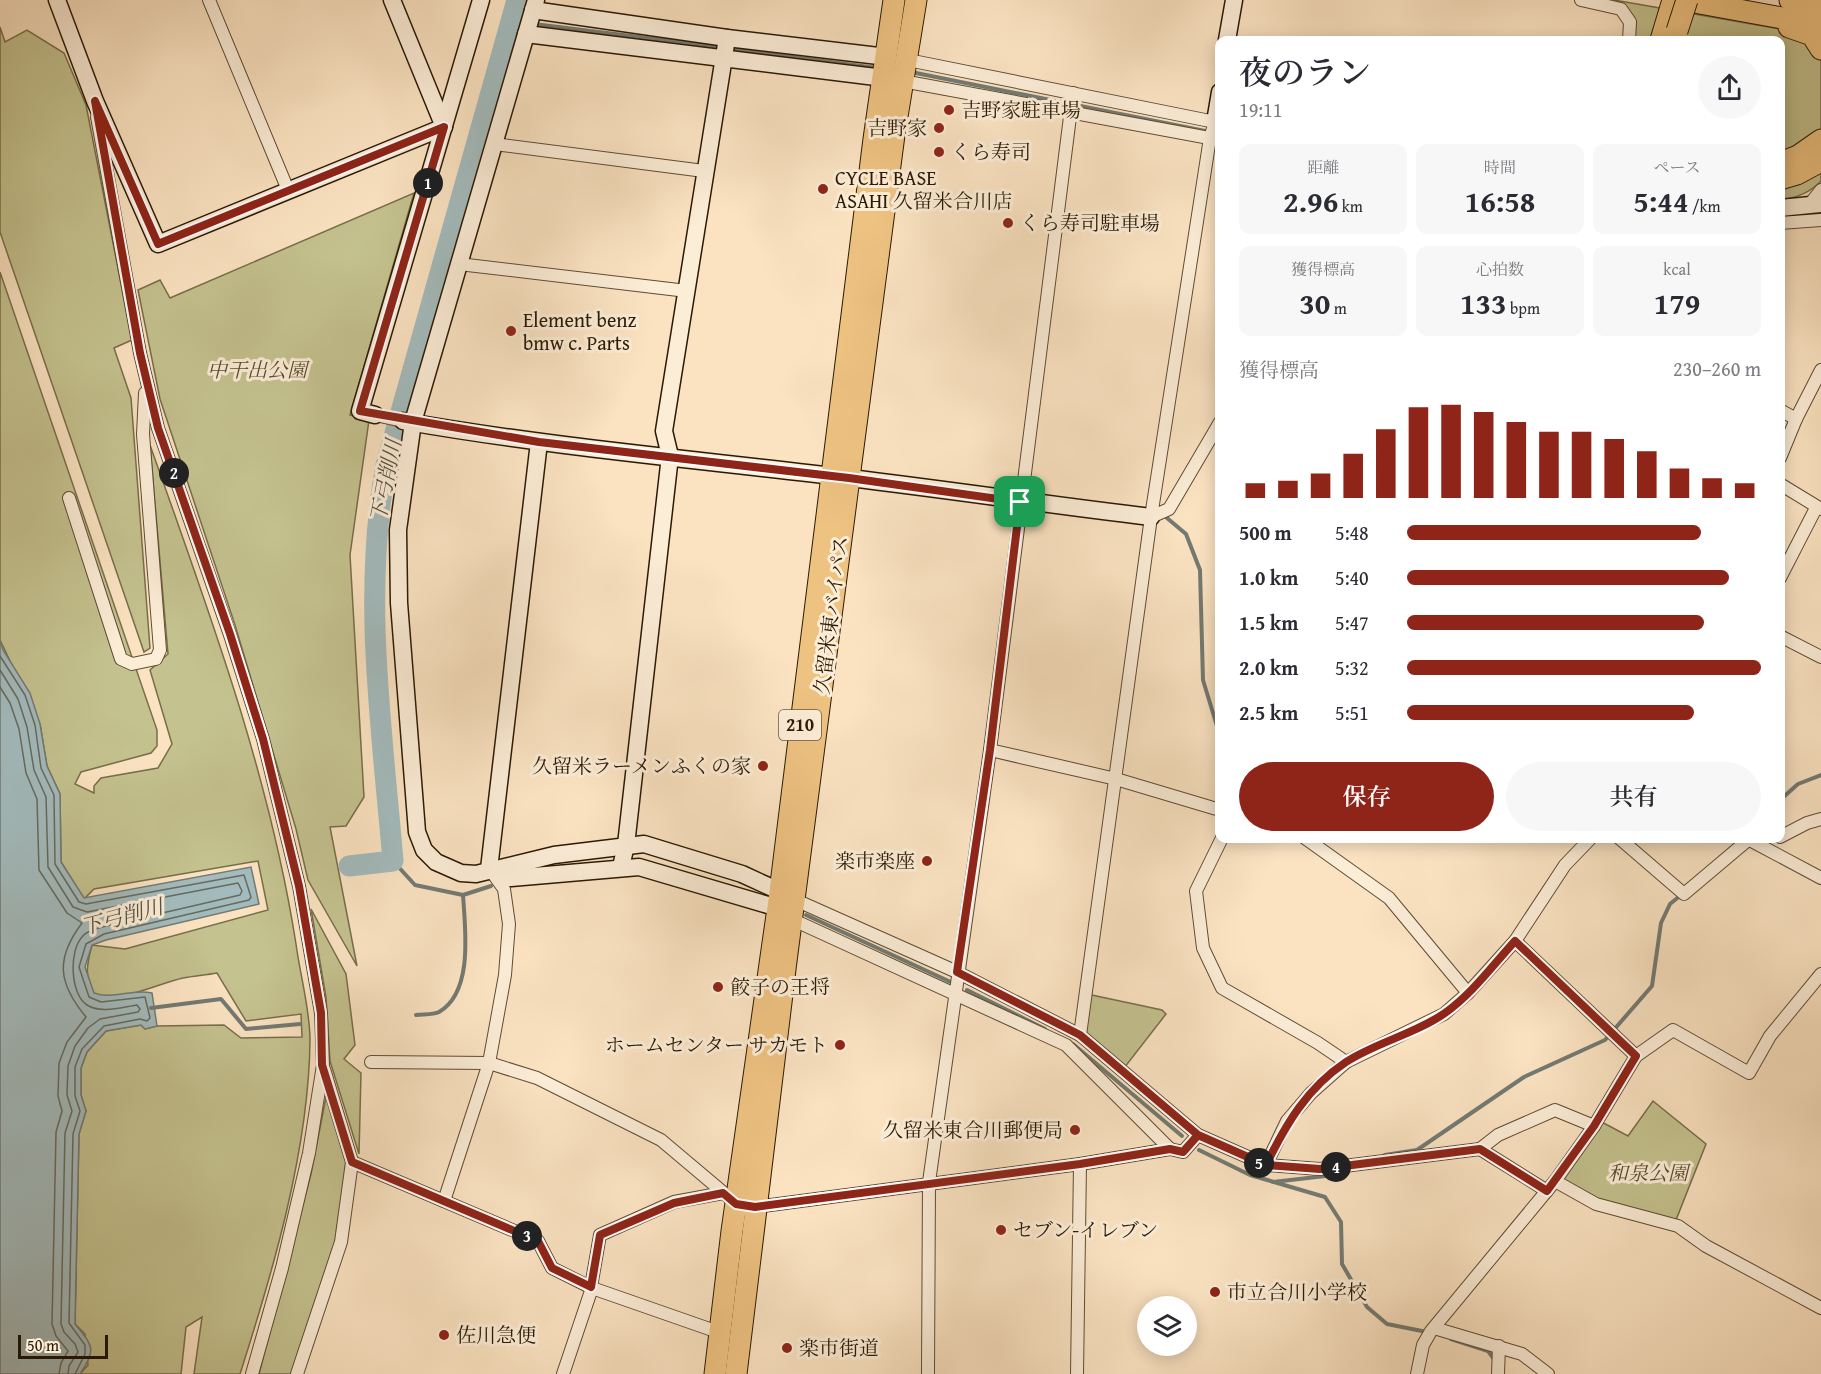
<!DOCTYPE html>
<html lang="ja">
<meta charset="utf-8">
<style>
body{margin:0;font-family:"Gentium Book Plus","Noto Serif JP",serif;background:#f7f7f7;color:#2b2b33;height:100vh;display:flex;flex-direction:column;font-size:22px;white-space:nowrap}
*{box-sizing:border-box;margin:0}
p{font-size:20px;color:#7c7c81}
.icon{flex:none;width:33px;height:33px;fill:none;stroke:currentColor;stroke-width:2;stroke-linecap:round;stroke-linejoin:round}
.map{position:relative;flex:1;overflow:hidden}
.details{position:absolute;left:1215px;top:36px;width:570px;height:807px;display:flex;flex-direction:column;background:#fff;border-radius:12px;box-shadow:0 3px 15px #0003}
.details>*{flex:none}
.tools{position:absolute;left:1137px;top:1296px;display:grid;gap:12px}
.tools a{display:grid;place-items:center;width:60px;height:60px;border-radius:50%;background:#fff;box-shadow:0 3px 15px #0003;font-size:30px}
.scale{position:absolute;left:18px;bottom:15px;width:90px;box-sizing:border-box;padding-left:6px;border:3px solid #2a1904;border-top:0;font-size:16px;line-height:21px;white-space:nowrap;color:#2a1904;-webkit-text-stroke:4px #fcedd7;paint-order:stroke}
.pin{position:absolute;display:grid;place-items:center;width:51px;height:51px;color:#fff;margin:-26px;border-radius:12px;box-shadow:0 3px 9px #0006}
.km{position:absolute;width:30px;height:30px;margin:-15px;border-radius:50%;background:#222;color:#fff;font-size:16px;line-height:30px;text-align:center}
.round{display:grid;place-items:center;flex:none;width:63px;height:63px;border-radius:32px;background:#f7f7f7}
.overview{display:flex;align-items:center;justify-content:space-between;height:102px;padding:0 24px}
h1{font-size:33px;font-weight:600;line-height:45px}
.metrics{display:grid;grid-template-columns:repeat(3,1fr);gap:9px;height:102px;padding:6px 24px}
.metrics div{display:grid;align-content:center;border-radius:12px;background:#f7f7f7;text-align:center}
.metrics b{font-size:30px;font-weight:600}
.metrics small{font-size:16px;font-weight:400}
.metrics p{font-size:16px}
.chart{height:168px;padding:12px 24px}
.chart p{display:flex;justify-content:space-between}
.chart svg{width:100%;height:108px;margin-top:6px;stroke:#8f2418;stroke-width:6}
.button{display:flex;gap:12px;margin-top:auto;padding:12px 24px}
.button a{flex:1;height:69px;border-radius:36px;background:#8f2418;color:#fff;font-size:24px;font-weight:600;line-height:69px;text-align:center}
.button a+a{background:#f7f7f7;color:#2b2b33}
ul{padding:0 24px;list-style:none;font-size:20px}
li{display:grid;grid-template-columns:96px 72px 1fr;align-items:center;height:45px}
li i{height:15px;border-radius:8px;background:#8f2418}
.map>svg:first-child{display:block}
.green{fill:#c4c28f;stroke:#776e4a;stroke-width:1.5}
.water{fill:#a3bbbd;stroke:#737a73;stroke-width:1.5}
.lines{fill:none;stroke-linecap:round;stroke-linejoin:round}
.shore{stroke:#666a60;stroke-width:1.5}
.stream{stroke:#737a73;stroke-width:4}
.river{stroke:#a3bbbd;stroke-width:21}
.street-casing{stroke:#5e4c34;stroke-width:14}
.secondary-casing{stroke:#2a1904;stroke-width:19}
.highway-casing{stroke:#2a1904;stroke-width:23}
.street{stroke:#fcedd7;stroke-width:12}
.secondary{stroke:#fcedd7;stroke-width:16}
.highway{stroke:#eec281;stroke-width:21}
.highway-bridge-casing{stroke:#2a1904;stroke-width:23;stroke-linecap:butt}
.highway-bridge{stroke:#eec281;stroke-width:21}
.route-casing{stroke:#fff;stroke-width:12}
.route{stroke:#8f2418;stroke-width:8}
.poi-dot{fill:#8f2418;stroke:#fcedd7;stroke-width:2}
.labels{text-anchor:middle;stroke-width:6;stroke-linejoin:round;paint-order:stroke}
.shield{fill:#fcedd7;stroke:#695943;stroke-width:1.5}
.shield-label{font-size:18px;font-weight:bold;fill:#2a1904}
.poi-label{font-size:20px;fill:#2a1904;stroke:#fcedd7;text-anchor:start}
.park-label{font-size:20px;font-style:italic;fill:#584c2e;stroke:#fcedd7}
.street-label{font-size:20px;fill:#2a1904;stroke:#fcedd7}
.water-label{font-size:21px;font-style:italic;fill:#545245;stroke:#fcedd7}
</style>
<div class="map">
<svg width="1821" height="1374" viewBox="0 0 1821 1374">
<rect width="100%" height="100%" fill="#fbe3c2"/>
<filter id="stains"><feTurbulence type="fractalNoise" baseFrequency=".00333" numOctaves="4"/><feColorMatrix values="0 0 0 0 .2 0 0 0 0 .09 0 0 0 0 .02 0 0 0 .5 -.17"/></filter>
<radialGradient id="worn" r=".72"><stop offset=".6" stop-color="#630" stop-opacity="0"/><stop offset="1" stop-color="#630" stop-opacity=".3"/></radialGradient>
<!-- green -->
<g class="green">
<path d="M1614,0l207,36v145c-10,11 -26,17 -40,19l-1,-160h-145c1,-19 -2,-31 -21,-40z"/>
<polygon points="0,27 5,42 27,30 64,53 86,105 132,340 114,348 131,398 150,648 144,652 0,232"/>
<polygon points="414,193 350,415 369,420 350,555 364,797 346,826 330,827 357,966 308,880 296,829 235,625 160,399 138,290 160,280 170,298"/>
<path d="M0,272l157,458v16l-6,7 -70,19 -6,12 19,9v-7l7,-8 57,-10 14,-24 -22,-74 18,-16 -18,-209c58,164 119,327 146,499 4,31 14,65 14,96 -1,109 -37,231 -70,334h-46l8,-57 -16,10 -5,47h-101l8,-9 -3,-31 -10,-10 4,-190 7,-23 -5,-16v-27l6,-16 19,-21 35,-6 4,4 12,-3 67,-1 17,13 61,-1 -1,-23 -55,7 -29,-48c-11,2 -23,3 -34,5 -27,6 -60,25 -89,16 -10,-18 -7,-30 -2,-49l33,4 143,-39 -10,-49 -164,28 -10,10 -23,-37 -1,-68 -13,-28 -7,-42 -40,-84z"/>
<polygon points="311,909 346,974 355,1045 344,1059 361,1073 359,1154 330,1061 326,997"/>
<polygon points="1087,994 1162,1010 1166,1014 1121,1072 1080,1035"/>
<polygon points="327,1092 346,1162 339,1237 293,1374 259,1374 311,1174"/>
<polygon points="1653,1101 1706,1144 1674,1225 1596,1204 1555,1181 1598,1120 1628,1136"/>
</g>
<!-- water -->
<path class="water" d="M0,640l3,10 27,43 10,31 7,42 13,28 1,68 23,36 167,-31 8,37 -153,36 -14,5 -7,22 9,26c19,7 39,-5 58,0l5,33 -12,3 -4,-4 -35,6 -19,21 -6,16v27l5,16 -7,23 -4,190c18,22 22,25 5,50h-80z"/>
<g class="lines">
<!-- shore -->
<g class="shore">
<polyline points="0,656 25,695 35,725 41,768 54,795 55,864 79,902 86,904 244,875 251,897 249,900 104,934 86,944 79,967 89,997 101,1002 145,997 150,1018 147,1021 140,1019 104,1026 82,1049 75,1067 75,1096 80,1111 73,1134 69,1323 85,1345 85,1354 75,1374"/>
<path d="M0,670l18,29 9,28 7,43 12,27 2,70 25,40 14,5 151,-29 4,8 -2,4 -138,32c-6,2 -16,4 -20,10 -13,14 -12,57 5,68 14,9 35,2 50,0l3,4 -2,3 -38,7 -12,9 -13,18 -7,20 -1,29 5,16 -7,22 -4,191 3,8 11,12 3,8 -9,14 -1,8"/>
<path d="M0,687l10,16 9,26 7,44 11,26 2,71 28,43 15,10c-27,36 -24,60 4,94l-19,25 -8,21 -1,33 4,15 -6,21 -4,192 4,12 12,15 -7,12 -2,11"/>
</g>
<!-- stream -->
<g class="stream">
<polyline points="511,21 523,23"/>
<polyline points="534,24 720,47"/>
<polyline points="730,49 877,68"/>
<polyline points="911,72 1210,132"/>
<polyline points="1167,518 1186,534 1200,570 1203,680 1220,736"/>
<polyline points="1780,800 1798,784 1821,775"/>
<polyline points="393,861 415,885 463,895 491,886"/>
<polyline points="806,915 955,984"/>
<polyline points="967,990 1045,1029"/>
<polyline points="151,1008 221,999 246,1029 300,1024"/>
<path d="M416,1015c7,-1 17,0 23,-3 35,-20 26,-84 24,-117"/>
<polyline points="1073,1044 1182,1136"/>
<polyline points="1199,1150 1250,1175 1325,1197 1341,1222 1342,1264 1367,1307 1387,1324 1427,1332"/>
<polyline points="1385,1155 1417,1150 1524,1077 1605,1040 1652,986 1661,923 1670,904 1681,895"/>
<polyline points="1273,1182 1334,1175 1338,1171"/>
<polyline points="1451,1339 1488,1351 1494,1359"/>
</g>
<!-- river -->
<path class="river" d="M349,866l44,-5c-11,-132 -31,-265 -7,-396l131,-465"/>
<defs>
<g id="street">
<polyline points="209,0 288,190"/>
<polyline points="1581,0 1621,9 1630,22 1629,40"/>
<polyline points="903,59 1220,123"/>
<polyline points="897,80 1220,140"/>
<polyline points="97,117 140,353 158,428 230,635 263,739 299,886 321,1013 323,1065 309,1153 282,1268 252,1374"/>
<polyline points="1215,122 1210,138 1151,517 1169,509 1220,422"/>
<polyline points="494,144 704,171"/>
<polyline points="1810,204 1821,190"/>
<polyline points="1780,223 1821,220"/>
<polyline points="459,264 687,291"/>
<polyline points="1780,410 1796,419"/>
<polyline points="375,415 403,421"/>
<polyline points="1780,458 1796,419 1821,370"/>
<polyline points="1780,484 1821,509"/>
<polyline points="69,498 121,659 132,664 156,659 160,650 143,434 145,393"/>
<polyline points="1780,578 1816,508"/>
<polyline points="1780,636 1821,657"/>
<polyline points="990,750 1116,779 1220,810"/>
<polyline points="1780,837 1807,823 1821,819"/>
<polyline points="1222,838 1196,891 1203,948 1222,988 1318,1043 1346,1062"/>
<polyline points="1305,838 1389,898 1468,993"/>
<polyline points="1619,838 1684,894 1748,840"/>
<polyline points="1746,838 1821,878"/>
<polyline points="791,898 957,972 1080,1035 1198,1135 1266,1165 1320,1169 1480,1149 1547,1191"/>
<polyline points="789,918 1066,1045 1170,1149"/>
<polyline points="1515,941 1636,1056 1673,1030 1749,1073 1770,1036 1821,974"/>
<polyline points="1080,1035 1151,517"/>
<polyline points="371,1062 489,1063 537,1078 661,1140 737,1204 755,1207 1080,1164 1170,1149 1183,1152 1198,1135"/>
<polyline points="1480,1149 1498,1135 1555,1110 1594,1126"/>
<polyline points="352,1162 538,1241 552,1268 592,1288 721,1333"/>
<polyline points="1266,1165 1287,1121 1311,1093 1346,1062 1444,1014 1468,993 1515,941 1565,865 1591,838"/>
<polyline points="1555,1181 1596,1204 1678,1226 1706,1246 1821,1308"/>
<polyline points="444,1201 489,1063 505,975 509,924 504,889 491,871"/>
<polyline points="591,1287 600,1235 674,1202 723,1193"/>
<polyline points="1434,1328 1522,1354 1548,1374"/>
<polyline points="297,1374 341,1242 352,1162 324,1069"/>
<polyline points="563,1374 592,1288"/>
<polyline points="928,1374 929,1182 990,750 1073,93"/>
<polyline points="1077,1374 1080,1164"/>
<polyline points="1417,1374 1423,1345 1431,1331 1555,1181 1594,1126 1636,1056"/>
<polyline points="1498,1374 1499,1346"/>
</g>
<g id="secondary">
<polyline points="57,0 95,101 158,244 444,127 392,0"/>
<polyline points="536,0 413,422 398,530 399,603 417,832 424,850 436,862 461,873 476,874 554,855 644,844 742,874 779,891"/>
<polyline points="533,10 727,38 887,57"/>
<polyline points="526,34 884,78"/>
<polyline points="1227,40 1234,0"/>
<polyline points="1215,122 1220,92"/>
<polyline points="1780,208 1821,204"/>
<polyline points="375,415 360,411 481,0"/>
<path d="M403,421c148,26 298,39 446,57 101,12 201,27 302,39"/>
<polyline points="621,867 626,845 670,456 664,431 727,38"/>
<polyline points="489,869 539,442"/>
<polyline points="489,869 511,878 639,867 778,908"/>
</g>
<g id="highway">
<polyline points="1683,0 1821,25"/>
<polyline points="1790,0 1821,6"/>
<polyline points="1789,27 1812,35 1821,49"/>
<polyline points="1661,40 1673,0"/>
<polyline points="1780,163 1798,156 1821,140"/>
<polyline points="1780,179 1797,174 1821,161"/>
<polyline points="715,1374 732,1231 778,908 874,139 894,0"/>
<polyline points="736,1374 786,961 849,478 894,135 916,0"/>
</g>
</defs>
<!-- street casing -->
<use href="#street" class="street-casing"/>
<!-- secondary casing -->
<use href="#secondary" class="secondary-casing"/>
<!-- highway casing -->
<use href="#highway" class="highway-casing"/>
<!-- street -->
<use href="#street" class="street"/>
<!-- secondary -->
<use href="#secondary" class="secondary"/>
<!-- highway -->
<use href="#highway" class="highway"/>
<defs>
<polyline id="highway-bridge" points="1677,31 1687,0"/>
</defs>
<!-- highway-bridge casing -->
<use href="#highway-bridge" class="highway-bridge-casing"/>
<!-- highway-bridge -->
<use href="#highway-bridge" class="highway-bridge"/>
</g>
<g class="lines">
<defs>
<path id="route" d="M1020,502l-171,-24 -310,-36 -179,-31 84,-284 -286,117 -63,-143 45,252 18,75 72,206 33,105 36,147 22,127 1,52 30,97 186,79 14,27 39,19 9,-52 74,-32 49,-10 13,11 19,3 325,-43 90,-15 13,3 15,-17 68,30 54,4 160,-20 67,42 47,-65 42,-70 -121,-115c-22,24 -43,53 -70,72 -30,21 -68,29 -99,49 -39,26 -60,62 -80,103l-68,-30 -118,-100 -123,-63 33,-222 30,-248"/>
</defs>
<!-- route casing -->
<use href="#route" class="route-casing"/>
<!-- route -->
<use href="#route" class="route"/>
</g>
<!-- markers -->
<g class="poi-dot">
<circle cx="949" cy="110" r="6"/>
<circle cx="939" cy="128" r="6"/>
<circle cx="939" cy="152" r="6"/>
<circle cx="823" cy="189" r="6"/>
<circle cx="1008" cy="223" r="6"/>
<circle cx="511" cy="331" r="6"/>
<circle cx="763" cy="766" r="6"/>
<circle cx="927" cy="861" r="6"/>
<circle cx="718" cy="987" r="6"/>
<circle cx="840" cy="1045" r="6"/>
<circle cx="1075" cy="1130" r="6"/>
<circle cx="1001" cy="1230" r="6"/>
<circle cx="1215" cy="1292" r="6"/>
<circle cx="444" cy="1335" r="6"/>
<circle cx="787" cy="1348" r="6"/>
</g>
<g class="labels">
<!-- shield labels -->
<rect class="shield" x="779" y="710" width="42" height="30" rx="4.5"/>
<g class="shield-label">
<text x="800" y="731">210</text>
</g>
<!-- poi labels -->
<g class="poi-label">
<text x="961" y="117">吉野家駐車場</text>
<text x="927" y="135" text-anchor="end">吉野家</text>
<text x="951" y="159">くら寿司</text>
<text x="835" y="185">CYCLE BASE<tspan x="835" dy="23">ASAHI 久留米合川店</tspan></text>
<text x="1020" y="230">くら寿司駐車場</text>
<text x="523" y="327">Element benz<tspan x="523" dy="23">bmw c. Parts</tspan></text>
<text x="751" y="773" text-anchor="end">久留米ラーメンふくの家</text>
<text x="915" y="868" text-anchor="end">楽市楽座</text>
<text x="730" y="994">餃子の王将</text>
<text x="828" y="1052" text-anchor="end">ホームセンター サカモト</text>
<text x="1063" y="1137" text-anchor="end">久留米東合川郵便局</text>
<text x="1013" y="1237">セブン-イレブン</text>
<text x="1227" y="1299">市立合川小学校</text>
<text x="456" y="1342">佐川急便</text>
<text x="799" y="1355">楽市街道</text>
</g>
<!-- park labels -->
<g class="park-label">
<text x="257" y="377">中干出公園</text>
<text x="1648" y="1180">和泉公園</text>
</g>
<!-- street labels -->
<g class="street-label">
<text transform="translate(831 615) rotate(-83)" y="7">久留米東バイパス</text>
</g>
<!-- water labels -->
<g class="water-label">
<text transform="translate(386 481) rotate(-79)" y="7">下弓削川</text>
<text transform="translate(122 917) rotate(-15)" y="7">下弓削川</text>
</g>
</g>
<rect width="100%" height="100%" filter="url(#stains)"/>
<rect width="100%" height="100%" fill="url(#worn)"/>
</svg>
<div class="tools">
<a><svg class="icon" aria-label="layers" viewBox="0 0 24 24"><path d="M12 4l9 5-9 5-9-5zM3 14l9 5 9-5"/></svg></a>
</div>
<div class="scale">50 m</div>
<div class="pin" style="left:1020px;top:502px;background:#1e9e55"><svg class="icon" aria-label="arrive" viewBox="0 0 24 24"><path d="M6 21V4h12l-3 4 3 4H6"/></svg></div>
<b class="km" style="left:428px;top:183px">1</b>
<b class="km" style="left:174px;top:473px">2</b>
<b class="km" style="left:527px;top:1236px">3</b>
<b class="km" style="left:1336px;top:1167px">4</b>
<b class="km" style="left:1259px;top:1163px">5</b>
<section class="details">
<div class="overview"><div><h1>夜のラン</h1><p>19:11</p></div><a class="round"><svg class="icon" aria-label="share" viewBox="0 0 24 24"><path d="M12 15V3M7 8l5-5 5 5M5 13v7h14v-7"/></svg></a></div>
<div class="metrics">
<div><p>距離</p><b>2.96<small> km</small></b></div>
<div><p>時間</p><b>16:58</b></div>
<div><p>ペース</p><b>5:44<small> /km</small></b></div>
</div>
<div class="metrics">
<div><p>獲得標高</p><b>30<small> m</small></b></div>
<div><p>心拍数</p><b>133<small> bpm</small></b></div>
<div><p>kcal</p><b>179</b></div>
</div>
<div class="chart"><p><span>獲得標高</span>230–260 m</p>
<svg viewBox="0 0 160 44" preserveAspectRatio="none"><path d="M5 44V38M15 44V37M25 44V34M35 44V26M45 44V16M55 44V7M65 44V6M75 44V9M85 44V13M95 44V17M105 44V17M115 44V20M125 44V25M135 44V32M145 44V36M155 44V38"/></svg>
</div>
<ul>
<li><b>500 m</b>5:48<i style="width:83%"></i></li>
<li><b>1.0 km</b>5:40<i style="width:91%"></i></li>
<li><b>1.5 km</b>5:47<i style="width:84%"></i></li>
<li><b>2.0 km</b>5:32<i style="width:100%"></i></li>
<li><b>2.5 km</b>5:51<i style="width:81%"></i></li>
</ul>
<div class="button"><a>保存</a><a>共有</a></div>
</section>
</div>
